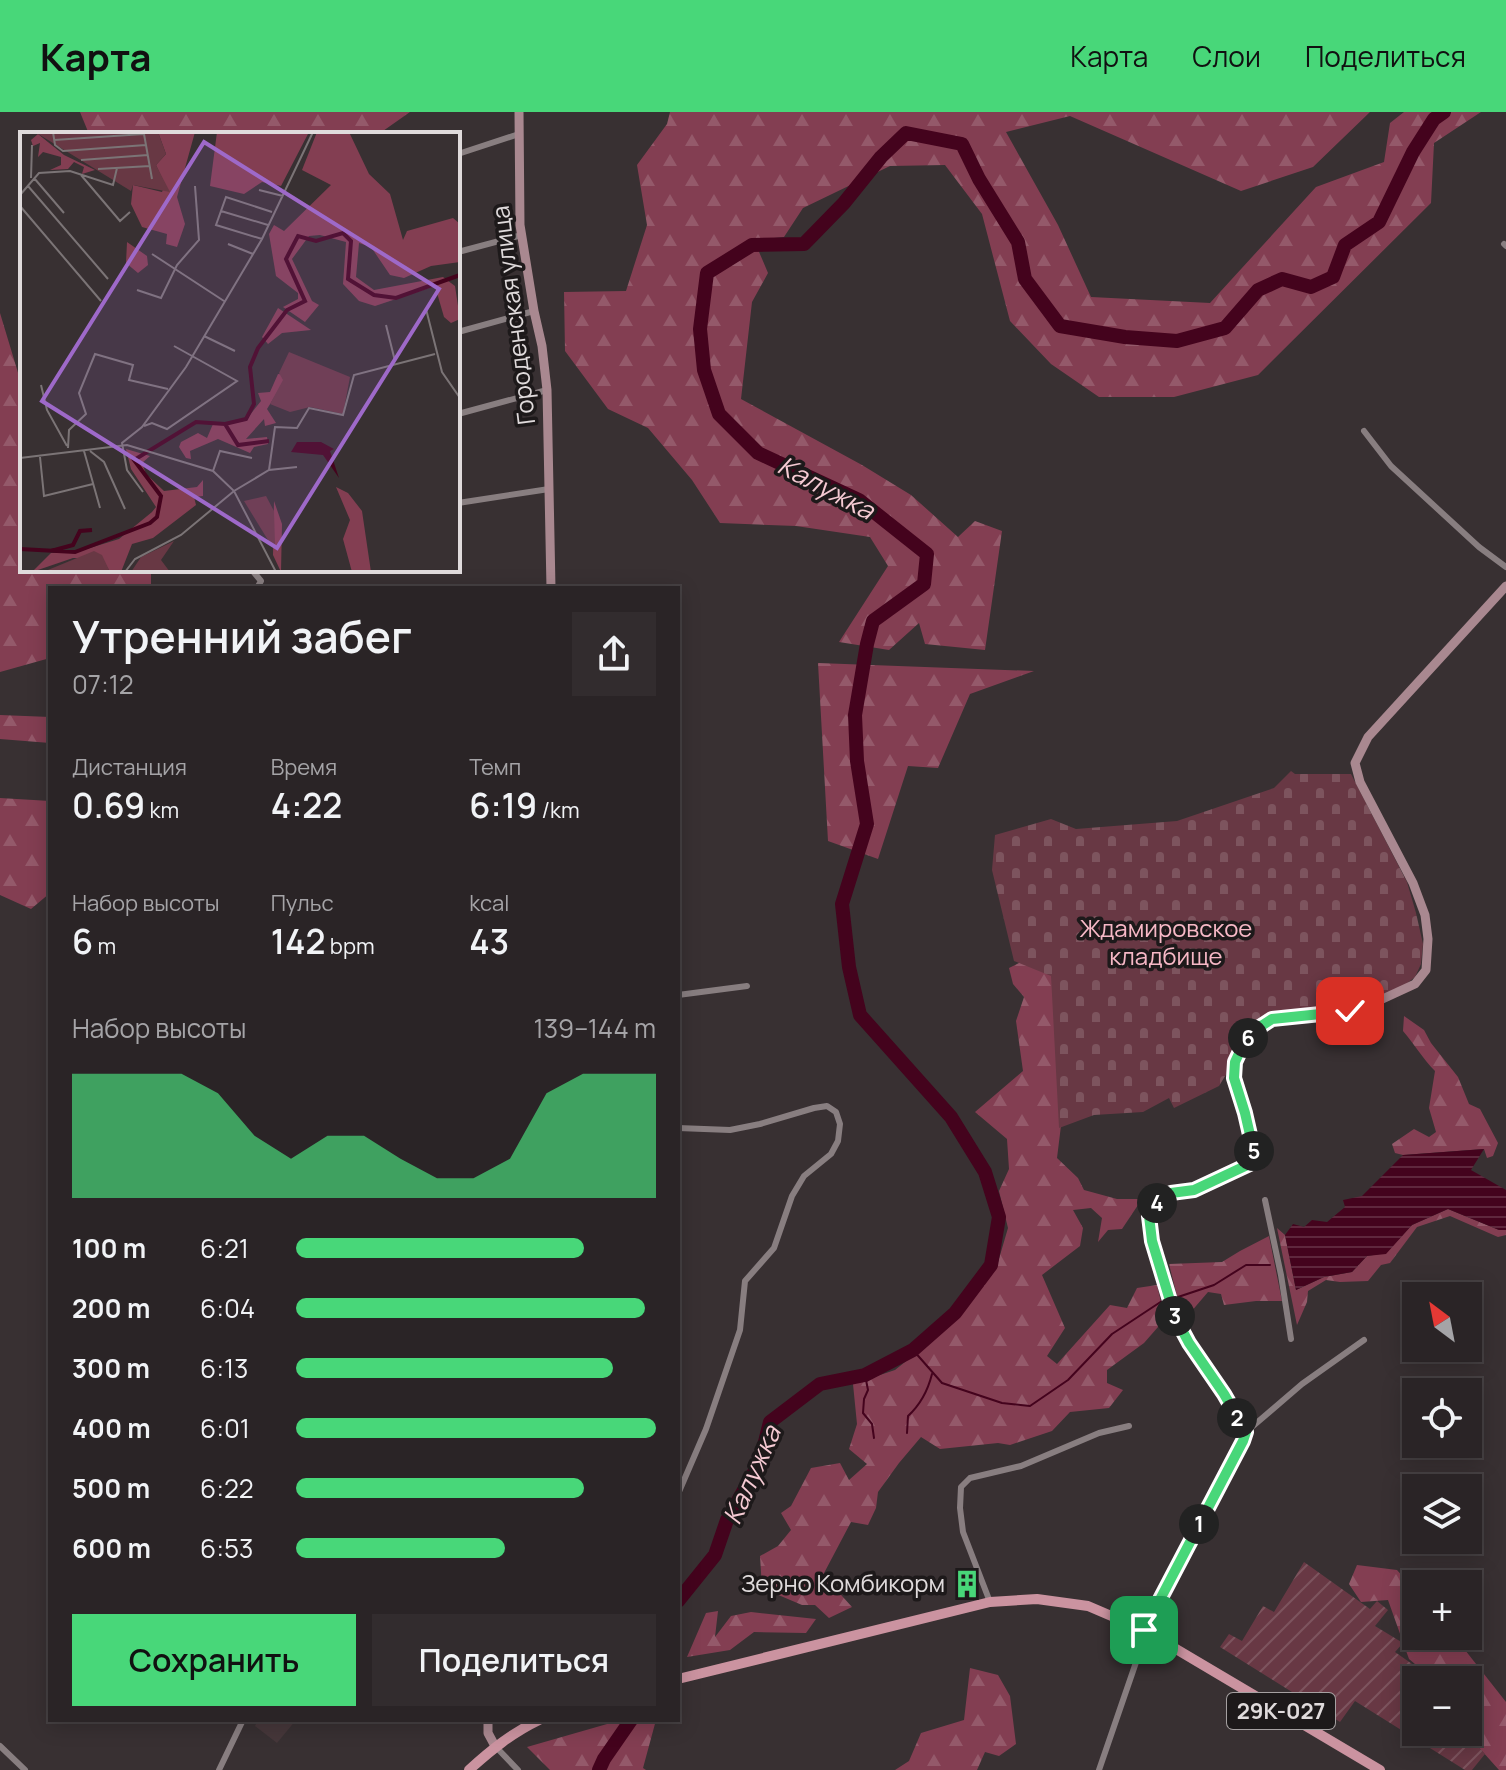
<!DOCTYPE html>
<html lang="ru">
<meta charset="utf-8">
<style>
body{margin:0;font-family:Manrope,sans-serif;background:#322c2e;color:#f1f3f6;height:100vh;display:flex;flex-direction:column;font-size:30px;white-space:nowrap}
*{box-sizing:border-box;margin:0}
p{font-size:26px;color:#a5a4a7}
.icon{flex:none;width:44px;height:44px;fill:none;stroke:currentColor;stroke-width:2;stroke-linecap:round;stroke-linejoin:round}
.map{position:relative;flex:1;overflow:hidden}
.panel{position:absolute;left:48px;top:474px;width:632px;height:1136px;display:flex;flex-direction:column;background:#2a2426;border-radius:0px;box-shadow:0 4px 20px #0003,0 0 0 2px #464143}
.panel>*{flex:none}
.needle{width:52px;rotate:328deg}
.controls{position:absolute;left:1402px;top:1170px;display:grid;gap:16px}
.controls a{display:grid;place-items:center;width:80px;height:80px;border-radius:0px;background:#2a2426;box-shadow:0 4px 20px #0003,0 0 0 2px #464143;font-size:40px}
.pin{position:absolute;display:grid;place-items:center;width:68px;height:68px;color:#fff;margin:-34px;border-radius:16px;box-shadow:0 4px 12px #0006}
.km{position:absolute;width:40px;height:40px;margin:-20px;border-radius:50%;background:#222;color:#fff;font-size:22px;line-height:40px;text-align:center}
.round{display:grid;place-items:center;flex:none;width:84px;height:84px;border-radius:0px;background:#322c2e}
.head{display:flex;align-items:center;justify-content:space-between;height:136px;padding:0 24px}
h1{font-size:44px;font-weight:600;line-height:60px}
.figures{display:grid;grid-template-columns:repeat(3,1fr);gap:12px;height:136px;padding:8px 24px}
.figures div{display:grid;align-content:center}
.figures b{font-size:34px;font-weight:600}
.figures small{font-size:22px;font-weight:400}
.figures p{font-size:22px}
.chart{height:224px;padding:16px 24px}
.chart p{display:flex;justify-content:space-between}
.chart svg{width:100%;height:144px;margin-top:8px;fill:#48d779;opacity:.7}
.cta{display:flex;gap:16px;margin-top:auto;padding:16px 24px}
.cta a{flex:1;height:92px;border-radius:0px;background:#48d779;color:#111;font-size:32px;font-weight:600;line-height:92px;text-align:center}
.cta a+a{background:#322c2e;color:#f1f3f6}
ul{padding:0 24px;list-style:none;font-size:26px}
li{display:grid;grid-template-columns:128px 96px 1fr;align-items:center;height:60px}
li i{height:20px;border-radius:10px;background:#48d779}
header{display:flex;align-items:center;gap:48px;box-sizing:border-box;height:112px;padding:0 40px;background:#48d779;color:#111}
header strong{font-size:38px}
nav{display:flex;gap:44px;margin-inline-start:auto;font-size:28px}
.map>svg:first-child{display:block}
.built{fill:#46373a}
.forest{fill:url(#forest-firs)}
.cemetery{fill:url(#cemetery-stones)}
.garden{fill:url(#garden-furrows)}
.water{fill:url(#water-rules)}
.lines{fill:none;stroke-linecap:round;stroke-linejoin:round}
.stream{stroke:#44031d;stroke-width:2}
.river{stroke:#44031d;stroke-width:14}
.street{stroke:#887e80;stroke-width:6}
.secondary{stroke:#a98890;stroke-width:9}
.primary{stroke:#cb93a0;stroke-width:10}
.route-casing{stroke:#fff;stroke-width:16}
.route{stroke:#48d779;stroke-width:10}
.labels{text-anchor:middle;stroke-width:7;stroke-linejoin:round;paint-order:stroke}
.shield{fill:#1d191a;stroke:#a6a1a2;stroke-width:2}
.shield-label{font-size:22px;font-weight:bold;fill:#e0dbdc}
.street-label{font-size:24px;fill:#e0dbdc;stroke:#1d191a}
.park-label{font-size:24px;fill:#f7b8c6;stroke:#1d191a}
.poi-label{font-size:24px;fill:#e0dbdc;stroke:#1d191a;text-anchor:end}
.water-label{font-size:26px;font-style:italic;fill:#f6cbd4;stroke:#1d191a}
.inset-river{fill:none;stroke:#44031d;stroke-width:4}
.inset-road{fill:none;stroke:#7b7476;stroke-width:2}
.view{fill:#9e69c9;fill-opacity:0.15;stroke:#9e69c9;stroke-width:4}
.inset-edge{fill:none;stroke:#e0dbdc;stroke-width:4}
</style>
<header>
<strong>Карта</strong>
<nav><a>Карта</a><a>Слои</a><a>Поделиться</a></nav>
</header>
<div class="map">
<svg width="1506" height="1658" viewBox="0 0 1506 1658">
<defs>
<pattern id="forest-firs" width="22" height="20" patternUnits="userSpaceOnUse" patternTransform="scale(2)"><rect width="22" height="20" fill="#833e52"/><path d="M5 1l3.5 6h-7zM16 11l3.5 6h-7z" fill="#94596a"/></pattern>
<pattern id="cemetery-stones" width="16" height="16" patternUnits="userSpaceOnUse" patternTransform="scale(2)"><rect width="16" height="16" fill="#683844"/><path d="M2 7V4a2 2 0 0 1 4 0v3zM10 15v-3a2 2 0 0 1 4 0v3z" fill="#7d545e"/></pattern>
<pattern id="garden-furrows" width="10" height="10" patternUnits="userSpaceOnUse" patternTransform="scale(2)"><rect width="10" height="10" fill="#683844"/><path d="M-1 1l2-2M0 10L10 0M9 11l2-2" fill="none" stroke="#7d545e"/></pattern>
<pattern id="water-rules" width="6" height="5" patternUnits="userSpaceOnUse" patternTransform="scale(2)"><rect width="6" height="5" fill="#44031d"/><path d="M0 2.5h6" fill="none" stroke="#5f273d"/></pattern>
</defs>
<rect width="100%" height="100%" fill="#383032"/>
<!-- built -->
<polygon class="built" points="258,1608 296,1608 277,1631 255,1614"/>
<!-- forest -->
<g class="forest">
<polygon points="80,0 410,0 383,19 383,22 89,22"/>
<polygon points="670,0 1370,0 1313,55 1241,79 1070,4 1006,20 1058,113 1091,185 1210,191 1316,75 1384,50 1390,11 1404,0 1481,0 1434,31 1431,91 1258,263 1174,285 1099,285 1051,252 1010,209 982,102 945,53 890,54 803,96 784,125 754,128 768,161 752,190 741,287 862,353 911,383 958,425 975,409 1002,419 985,538 925,532 919,511 889,538 839,530 888,454 870,425 796,414 720,411 692,368 648,316 608,297 565,239 564,180 626,179 647,113 637,53 667,12"/>
<polygon points="0,201 22,274 22,458 151,458 151,476 50,476 50,546 0,560"/>
<polygon points="818,551 1034,559 970,582 938,656 908,654 878,747 828,729"/>
<polygon points="0,603 50,605 50,631 0,627"/>
<polygon points="0,686 50,689 50,781 31,797 0,783"/>
<polygon points="1057,832 1065,981 1057,1046 1078,1066 1084,1078 1117,1087 1142,1087 1122,1117 1108,1118 1098,1130 1102,1106 1091,1096 1073,1098 1083,1116 1080,1134 1042,1163 1065,1216 1047,1244 1057,1252 1110,1193 1127,1196 1137,1176 1157,1173 1165,1207 1144,1231 1107,1258 1107,1271 1123,1278 1109,1296 1070,1300 1052,1319 1010,1333 998,1331 940,1337 921,1325 899,1351 878,1380 876,1396 868,1413 851,1410 823,1463 852,1495 829,1506 815,1493 802,1493 762,1476 760,1444 778,1434 791,1418 781,1401 791,1394 811,1356 840,1351 849,1368 867,1352 849,1337 857,1312 853,1272 895,1258 944,1219 996,1157 1008,1116 999,1079 1009,1057 1007,1027 975,1000 1023,959 1016,909 1024,885 1013,872 1009,856"/>
<path d="M1404,904l20,14 7,13 27,34 11,27 11,5 18,34 -5,13 -6,2 -3,-9 -81,6 -8,-2 -3,-9 22,-15 15,8 7,-5 -7,-24 6,-37c-12,-12 -20,-26 -32,-40z"/>
<polygon points="1448,1097 1499,1118 1506,1118 1506,1123 1498,1125 1450,1104 1417,1115 1390,1151 1381,1153 1368,1169 1340,1170 1326,1168 1308,1179 1307,1190 1297,1213 1277,1116 1285,1123 1296,1178 1324,1165 1352,1160 1367,1144 1386,1141 1412,1113"/>
<polygon points="1269,1124 1282,1189 1256,1189 1224,1193 1221,1182 1208,1180 1190,1201 1180,1196 1169,1152 1222,1150 1240,1139"/>
<polygon points="1357,1453 1397,1458 1416,1480 1416,1524 1454,1524 1506,1590 1506,1658 1499,1658 1465,1620 1468,1620 1468,1568 1434,1568 1409,1547 1388,1488 1361,1490 1349,1472"/>
<polygon points="718,1499 715,1525 731,1504 751,1500 816,1507 806,1521 754,1520 730,1538 687,1545 706,1501"/>
<polygon points="970,1556 998,1563 1010,1584 1016,1632 999,1644 985,1640 977,1658 895,1658 909,1649 921,1621 964,1608"/>
<polygon points="621,1608 656,1608 643,1656 646,1658 550,1658 527,1635"/>
</g>
<!-- cemetery -->
<polygon class="cemetery" points="1291,659 1295,662 1351,662 1407,770 1416,801 1423,832 1421,852 1415,865 1401,876 1356,891 1267,905 1251,915 1236,936 1230,956 1219,974 1174,996 1169,986 1143,1000 1094,1003 1059,1016 1051,864 1014,849 992,758 995,723 1051,707 1076,717 1177,709 1274,676"/>
<!-- garden -->
<polygon class="garden" points="1304,1450 1370,1497 1377,1489 1388,1498 1375,1514 1403,1531 1395,1540 1425,1561 1429,1568 1416,1568 1416,1620 1465,1620 1485,1642 1472,1658 1465,1658 1355,1589 1340,1610 1220,1535 1229,1522 1242,1529 1263,1494 1274,1500"/>
<!-- water -->
<polygon class="water" points="1484,1037 1471,1058 1506,1078 1506,1118 1499,1118 1448,1097 1412,1113 1386,1142 1367,1144 1352,1160 1324,1165 1296,1178 1285,1123 1293,1112 1304,1115 1312,1108 1327,1110 1345,1095 1343,1088 1362,1084 1403,1043"/>
<g class="lines">
<!-- stream -->
<g class="stream">
<polyline points="1178,1185 1214,1173 1246,1153 1270,1153"/>
<polyline points="913,1238 942,1271 1002,1291 1030,1294 1068,1268 1112,1222 1162,1189"/>
<polyline points="865,1263 868,1278 864,1287 863,1301 872,1312 874,1326"/>
<path d="M907,1321l1,-17c12,-11 20,-26 24,-42"/>
</g>
<!-- river -->
<g class="river">
<polyline points="678,1489 715,1443 727,1408 760,1350 770,1310 820,1272 865,1263 913,1238 955,1201 991,1153 999,1105 985,1060 951,1005 860,903 849,855 842,792 867,712 857,649 855,603 867,532 873,509 924,472 927,442 859,388 758,341 719,302 704,258 700,217 707,161 752,133 804,132 844,91 881,45 906,21 962,32 979,67 1018,130 1025,167 1060,214 1125,225 1177,229 1225,216 1258,178 1282,167 1311,175 1333,165 1345,133 1379,110 1413,40 1434,7 1444,0"/>
<polyline points="599,1658 604,1647 631,1608"/>
</g>
<!-- street -->
<g class="street">
<polyline points="458,42 519,22"/>
<polyline points="1504,132 1506,134"/>
<polyline points="458,140 522,123"/>
<polyline points="458,220 534,199"/>
<polyline points="458,302 547,278"/>
<polyline points="1364,319 1391,354 1479,435 1506,455"/>
<polyline points="458,391 549,377"/>
<polyline points="252,458 261,469 257,476"/>
<polyline points="678,883 747,874"/>
<polyline points="678,1016 730,1018 760,1012 814,996 827,994 836,1000 840,1012 838,1029 831,1042 804,1064 792,1084 774,1136 745,1169 740,1218 706,1317 678,1382"/>
<polyline points="1265,1088 1281,1163 1291,1227"/>
<polyline points="1246,1320 1302,1272 1364,1228"/>
<polyline points="990,1490 963,1420 960,1396 961,1375 970,1366 1021,1354 1099,1321 1129,1314"/>
<polyline points="0,1634 25,1658"/>
<polyline points="495,1634 518,1658"/>
<polyline points="219,1658 243,1608"/>
<polyline points="1099,1658 1143,1530 1144,1518"/>
</g>
<!-- secondary -->
<g class="secondary">
<polyline points="519,0 520,113 534,199 542,234 547,278 551,476"/>
<polyline points="1144,1518 1243,1329 1246,1320 1175,1205 1152,1129 1149,1104 1153,1096 1160,1088 1171,1081 1194,1078 1256,1049 1245,1001 1234,966 1235,950 1242,935 1252,920 1272,907 1350,899 1376,890 1415,872 1426,858 1428,827 1425,803 1413,771 1360,670 1355,651 1368,625 1506,474"/>
<polyline points="488,1608 488,1621 495,1634"/>
</g>
<!-- primary -->
<g class="primary">
<polyline points="678,1567 990,1490 1037,1487 1088,1494 1144,1518 1380,1658"/>
<path d="M469,1658c22,-20 43,-37 70,-50"/>
</g>
</g>
<g class="lines">
<defs>
<polyline id="route" points="1144,1518 1243,1329 1246,1320 1224,1282 1189,1231 1175,1205 1152,1129 1149,1104 1153,1096 1160,1088 1171,1081 1194,1078 1256,1049 1245,1001 1234,966 1235,950 1242,935 1252,920 1272,907 1350,899"/>
</defs>
<!-- route casing -->
<use href="#route" class="route-casing"/>
<!-- route -->
<use href="#route" class="route"/>
</g>
<!-- icons -->
<defs>
<symbol id="building-bare" viewBox="-9 -9 18 18"><path d="M-4-6H4V6H1V3H-1V6H-4ZM-2.5-4.3h1.7v1.8h-1.7ZM.8-4.3h1.7v1.8H.8ZM-2.5-1h1.7V.8h-1.7ZM.8-1h1.7V.8H.8Z" fill="#48d779" stroke="#1d191a" stroke-width="2.5" paint-order="stroke"/></symbol>
</defs>
<g fill-rule="evenodd">
<use href="#building-bare" x="947" y="1452" width="40" height="40"/>
</g>
<g class="labels">
<!-- shield labels -->
<rect class="shield" x="1227" y="1581" width="108" height="36" rx="6"/>
<g class="shield-label">
<text x="1281" y="1607">29К-027</text>
</g>
<!-- street labels -->
<g class="street-label">
<text transform="translate(514 203) rotate(-97)" y="8">Городенская улица</text>
</g>
<!-- park labels -->
<g class="park-label">
<text x="1166" y="825">Ждамировское<tspan x="1166" dy="28">кладбище</tspan></text>
</g>
<!-- poi labels -->
<g class="poi-label">
<text x="945" y="1480">Зерно Комбикорм</text>
</g>
<!-- water labels -->
<g class="water-label">
<text transform="translate(826 376) rotate(28)" y="9">Калужка</text>
<text transform="translate(752 1363) rotate(-66)" y="9">Калужка</text>
</g>
</g>
<!-- overview -->
<g transform="translate(20 20)">
<rect width="440" height="440" fill="#383032"/>
<path d="M138,0h37l-18,65 8,27 -8,23 -11,-3 1,-10 -25,-7 -11,-23 2,-19 29,7 3,-7 -9,-20 10,-11zM197,0h92l-28,54 -19,-4 -18,12 -34,-8zM297,0h32l20,42 21,20 13,46 4,-9 46,-13 7,6v38l-29,4 -27,12 -14,-3 -19,-28 -12,-4 -3,34 18,13 69,-13 12,9 5,33 -9,4 -7,-6 -9,-31 -60,20 -16,-5 -16,-17 3,-42 -26,-7 -11,1 -17,23 20,42 7,4 -14,17 -22,-15 15,-8v-6l-22,-17 -7,-42 5,-9 10,6 47,-46 -29,-15zM18,2l26,21 31,15 -13,4 2,-7 -10,-5 -6,7 -18,1 11,-5v-8l-18,-5 -5,5 2,-14 -7,3 -2,-6zM107,110l20,14 1,9 -10,8 -12,-10zM258,176l33,22 -29,3 -14,11 -6,-7zM258,242l10,1 -21,34 9,14 -11,3 -1,-7 -18,20 21,-2 1,7 -14,3 -4,6 -32,-14 -28,12 1,8 -5,-1 -7,-11 2,-5 17,-9 9,5 6,-14 33,-4 15,-19 -3,-8 12,-1zM106,317l24,7 -8,7 4,11 18,17 33,-4 6,-7v16l-9,1 2,8 -43,33 -21,6 -11,28h-11l-8,-14h-29l-41,14 19,-19 26,-1 42,-13 33,-27 4,-5 -25,-38zM316,355l12,6 14,18 9,61h-19l-9,-33 7,-19zM254,369l8,23 -1,48 -8,-17z" fill="#833e52"/>
<path d="M269,220l61,25 -7,37 -33,-7 -20,5 -20,-8 13,-24 -4,-7z" fill="#683844"/>
<path d="M15,0h123l8,22 -10,11 14,27 -37,-7 -2,6zM246,364l8,15 1,33 -4,1 -27,-44zM154,409l-13,19 9,12h-39l10,-15zM74,419l8,4 8,17h-67z" fill="#683844"/>
<path d="M277,310h24l13,7 -4,2 9,27 -16,-23 -32,-3z" fill="#44031d"/>
<path class="inset-river" d="M205,292l13,21 31,-4M0,417l55,3 75,-29 7,-6 4,-21 -27,-36 62,-38 29,2 21,-5 8,-15 -4,-37 8,-19 29,-38 18,-9 -19,-42 12,-23 18,5 27,-8 8,8 -3,38 26,16 22,3 64,-23M31,419l22,-6 7,-14 12,-1"/>
<path class="inset-road" d="M33,0l2,13 8,6 83,-6M124,2l8,45M34,8l90,-6M61,28l67,-5M78,37l52,-3M61,43l39,46 10,-9M11,46l1,-33M14,46l30,35M8,54l80,93M239,58l24,6M0,63l19,-22 31,-2 43,14 4,-17M0,74l81,95M201,79l47,14M242,107l-46,-14 10,-28 46,15M208,112l25,10M132,122l72,47M117,158l24,8 16,-33 22,-25 -4,-54M406,177l16,63 18,26M366,193l9,36M184,204l31,15M21,253l6,25 20,36M124,294l8,-3 15,6 70,-48 -63,-35M48,316l1,-18 17,-16 -7,-21 16,-39 38,11 -4,15 39,9M64,319l16,57M70,319l14,11 21,47M20,325l4,39 49,-12M0,326l107,-13 86,26 21,20 42,81M249,338l6,-43 22,1 12,-20 34,7 11,-40 81,-21M193,339l7,-20 32,7M123,360l-16,-22 -5,-27 20,-16 44,-60 76,-128 51,-107M105,440l10,-13 46,-24 53,-44 35,-21 28,-3"/>
<path class="view" d="M184,10l235,147 -162,259 -235,-147z"/>
<rect width="440" height="440" class="inset-edge"/>
</g>
</svg>
<div class="controls">
<a><svg class="needle" viewBox="-14 -14 28 28"><path d="M0-13l5 13h-10z" fill="#e53935"/><path d="M0 13l5-13h-10z" fill="#a5a4a7"/></svg></a>
<a><svg class="icon" aria-label="locate" viewBox="0 0 24 24"><circle cx="12" cy="12" r="6"/><path d="M12 2v4M12 18v4M2 12h4M18 12h4"/></svg></a>
<a><svg class="icon" aria-label="layers" viewBox="0 0 24 24"><path d="M12 4l9 5-9 5-9-5zM3 14l9 5 9-5"/></svg></a>
<a>+</a>
<a>−</a>
</div>
<div class="pin" style="left:1144px;top:1518px;background:#1e9e55"><svg class="icon" aria-label="arrive" viewBox="0 0 24 24"><path d="M6 21V4h12l-3 4 3 4H6"/></svg></div>
<div class="pin" style="left:1350px;top:899px;background:#d93025"><svg class="icon" aria-label="check" viewBox="0 0 24 24"><path d="M5 12l5 5 9-10"/></svg></div>
<b class="km" style="left:1199px;top:1412px">1</b>
<b class="km" style="left:1237px;top:1306px">2</b>
<b class="km" style="left:1175px;top:1204px">3</b>
<b class="km" style="left:1157px;top:1091px">4</b>
<b class="km" style="left:1254px;top:1039px">5</b>
<b class="km" style="left:1248px;top:926px">6</b>
<section class="panel">
<div class="head"><div><h1>Утренний забег</h1><p>07:12</p></div><a class="round"><svg class="icon" aria-label="share" viewBox="0 0 24 24"><path d="M12 15V3M7 8l5-5 5 5M5 13v7h14v-7"/></svg></a></div>
<div class="figures">
<div><p>Дистанция</p><b>0.69<small> km</small></b></div>
<div><p>Время</p><b>4:22</b></div>
<div><p>Темп</p><b>6:19<small> /km</small></b></div>
</div>
<div class="figures">
<div><p>Набор высоты</p><b>6<small> m</small></b></div>
<div><p>Пульс</p><b>142<small> bpm</small></b></div>
<div><p>kcal</p><b>43</b></div>
</div>
<div class="chart"><p><span>Набор высоты</span>139–144 m</p>
<svg viewBox="0 0 160 44" preserveAspectRatio="none"><path d="M0 44V6L10 6L20 6L30 6L40 12L50 25L60 32L70 25L80 25L90 32L100 38L110 38L120 32L130 12L140 6L150 6L160 6V44z"/></svg>
</div>
<ul>
<li><b>100 m</b>6:21<i style="width:80%"></i></li>
<li><b>200 m</b>6:04<i style="width:97%"></i></li>
<li><b>300 m</b>6:13<i style="width:88%"></i></li>
<li><b>400 m</b>6:01<i style="width:100%"></i></li>
<li><b>500 m</b>6:22<i style="width:80%"></i></li>
<li><b>600 m</b>6:53<i style="width:58%"></i></li>
</ul>
<div class="cta"><a>Сохранить</a><a>Поделиться</a></div>
</section>
</div>
